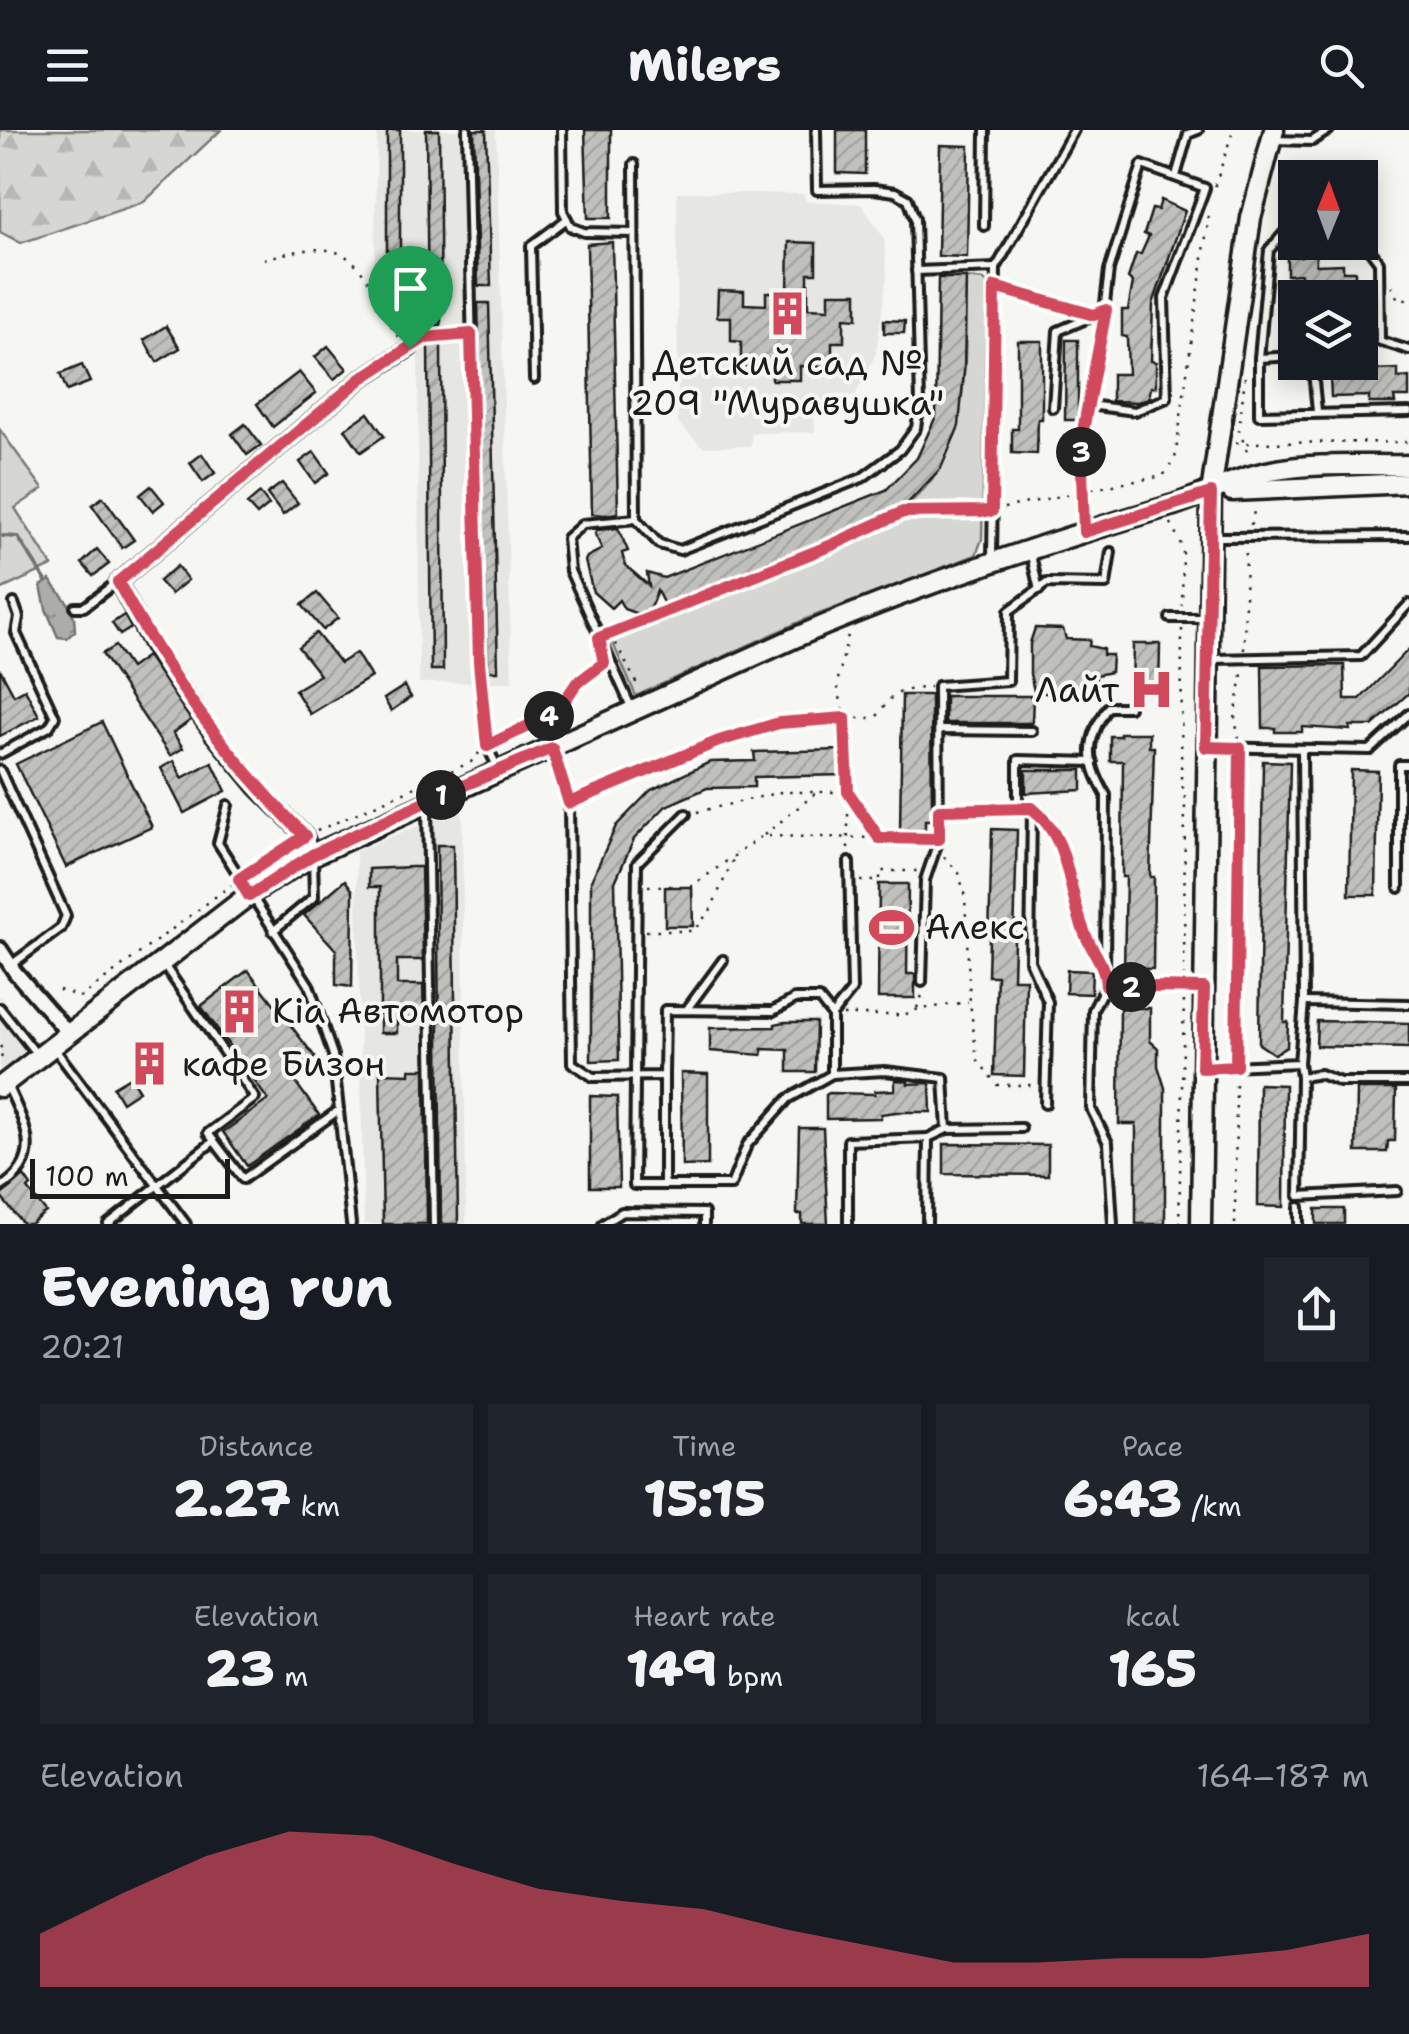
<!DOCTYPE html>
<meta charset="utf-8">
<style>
body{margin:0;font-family:"Shantell Sans",sans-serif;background:#20242c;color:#f1f3f6;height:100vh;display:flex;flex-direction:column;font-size:38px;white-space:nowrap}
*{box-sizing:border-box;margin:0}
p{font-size:32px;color:#9ea1a6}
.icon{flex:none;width:55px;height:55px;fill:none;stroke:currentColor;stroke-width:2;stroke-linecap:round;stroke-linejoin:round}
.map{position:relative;height:1094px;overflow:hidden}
.panel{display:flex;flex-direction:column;background:#171b24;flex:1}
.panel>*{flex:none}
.needle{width:65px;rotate:1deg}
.fabs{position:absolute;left:1278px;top:30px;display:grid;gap:20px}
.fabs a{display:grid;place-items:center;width:100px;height:100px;border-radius:0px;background:#171b24;box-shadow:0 5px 25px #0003;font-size:50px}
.scale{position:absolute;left:30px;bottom:25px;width:200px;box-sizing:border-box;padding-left:10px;border:5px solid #1c1c1c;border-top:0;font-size:28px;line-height:35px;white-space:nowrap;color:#1c1c1c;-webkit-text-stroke:8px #f6f6f2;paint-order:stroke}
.pin{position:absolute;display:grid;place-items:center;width:85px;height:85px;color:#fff;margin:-102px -42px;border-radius:50% 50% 50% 0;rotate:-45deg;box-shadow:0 0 10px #0007}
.pin .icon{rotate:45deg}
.km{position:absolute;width:50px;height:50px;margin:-25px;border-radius:50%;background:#222;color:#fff;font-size:28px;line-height:50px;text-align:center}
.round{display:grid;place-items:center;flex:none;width:105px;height:105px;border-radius:0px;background:#20242c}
.overview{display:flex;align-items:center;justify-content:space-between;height:170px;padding:0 40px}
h1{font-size:55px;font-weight:800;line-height:75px}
.figures{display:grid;grid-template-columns:repeat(3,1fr);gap:15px;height:170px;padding:10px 40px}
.figures div{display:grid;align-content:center;border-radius:0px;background:#20242c;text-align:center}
.figures b{font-size:50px;font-weight:800}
.figures small{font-size:28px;font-weight:400}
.figures p{font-size:28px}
.chart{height:280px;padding:20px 40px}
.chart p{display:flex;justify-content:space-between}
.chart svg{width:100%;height:180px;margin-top:10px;fill:#d1495b;opacity:.7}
header{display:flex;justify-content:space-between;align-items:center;height:130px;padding:0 40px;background:#171b24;font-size:45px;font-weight:800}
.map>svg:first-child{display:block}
.built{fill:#e6e6e2}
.green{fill:#d6d6d2;stroke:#797977;stroke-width:2.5}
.forest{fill:url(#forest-firs);stroke:#797977;stroke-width:2.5}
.water{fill:url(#water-ripples);stroke:#727271;stroke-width:2.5}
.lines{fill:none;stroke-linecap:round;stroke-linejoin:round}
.stream{stroke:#727271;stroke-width:4}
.building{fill:url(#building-hatch);stroke:#1c1c1c;stroke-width:2.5}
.service-casing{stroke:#1c1c1c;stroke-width:14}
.minor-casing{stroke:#1c1c1c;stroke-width:20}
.secondary-casing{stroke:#1c1c1c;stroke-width:25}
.path{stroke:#1c1c1c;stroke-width:2.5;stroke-dasharray:2.5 8;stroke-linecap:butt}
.service{stroke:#f6f6f2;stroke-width:6}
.minor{stroke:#f6f6f2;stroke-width:12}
.secondary{stroke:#f6f6f2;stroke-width:18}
.route-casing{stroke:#fff;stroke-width:20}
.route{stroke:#d1495b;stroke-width:12}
.labels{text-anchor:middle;stroke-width:8;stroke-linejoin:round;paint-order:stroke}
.poi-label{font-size:35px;fill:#1c1c1c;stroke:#f6f6f2;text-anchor:start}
</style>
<header><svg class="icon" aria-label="menu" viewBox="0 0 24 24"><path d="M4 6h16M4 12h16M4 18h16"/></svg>Milers<svg class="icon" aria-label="search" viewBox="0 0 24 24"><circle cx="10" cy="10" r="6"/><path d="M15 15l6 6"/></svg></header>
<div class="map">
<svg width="1409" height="1094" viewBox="0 0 1409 1094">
<defs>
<pattern id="forest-firs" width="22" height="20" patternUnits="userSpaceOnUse" patternTransform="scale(2.5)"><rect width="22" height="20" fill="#d6d6d2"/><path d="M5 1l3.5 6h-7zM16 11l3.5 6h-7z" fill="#b7b7b4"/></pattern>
<pattern id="water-ripples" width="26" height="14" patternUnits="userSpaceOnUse" patternTransform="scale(2.5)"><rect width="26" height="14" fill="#acaca9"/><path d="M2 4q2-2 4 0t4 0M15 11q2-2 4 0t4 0" fill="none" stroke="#939391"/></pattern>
<pattern id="building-hatch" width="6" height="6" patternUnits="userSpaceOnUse" patternTransform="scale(2.5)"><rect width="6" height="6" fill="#c0c0bd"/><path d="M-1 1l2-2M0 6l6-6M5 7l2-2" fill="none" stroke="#a4a4a2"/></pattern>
</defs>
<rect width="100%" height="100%" fill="#f6f6f2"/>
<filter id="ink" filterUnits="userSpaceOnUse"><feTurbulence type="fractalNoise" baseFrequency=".01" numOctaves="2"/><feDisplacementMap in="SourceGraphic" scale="20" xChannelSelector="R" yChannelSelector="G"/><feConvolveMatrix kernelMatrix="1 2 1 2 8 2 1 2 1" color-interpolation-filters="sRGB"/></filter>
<g filter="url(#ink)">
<!-- built -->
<g class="built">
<polygon points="377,0 496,0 512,552 419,553 418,200 374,177"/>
<polygon points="677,62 804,64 806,71 861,74 884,108 887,145 876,223 855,266 834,264 834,275 821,286 814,284 815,302 751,303 751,316 703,317 678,293"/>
<polygon points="462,678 466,1094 364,1094 356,721"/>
<polygon points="0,865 32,916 0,941"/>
</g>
<!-- green -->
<g class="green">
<path d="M966,148l18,2 3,4 -5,255 -6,16 -170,64 -170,77 -26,-59 21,-9 1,-6 53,-19 -2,-7 209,-81c84,-48 72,-154 74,-237z"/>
<polygon points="0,300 43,359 15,378 52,436 0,460"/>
</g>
<!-- forest -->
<polygon class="forest" points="0,0 221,0 144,72 21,113 0,102"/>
<!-- water -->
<polygon class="water" points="50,450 68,473 74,487 75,501 67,508 58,507 46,479 41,456"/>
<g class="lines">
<!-- stream -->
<polyline class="stream" points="3,406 18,407 46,451"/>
</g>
<!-- building -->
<g class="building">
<rect x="387" y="0" width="13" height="178"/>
<polygon points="426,0 439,0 441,195 428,195"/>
<polygon points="474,0 486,0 491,156 478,156"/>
<polygon points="585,0 611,0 611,88 588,88"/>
<polygon points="837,0 865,0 865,44 837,43"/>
<polygon points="940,15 969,16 967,127 938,126"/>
<polygon points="1161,70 1185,81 1153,174 1151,231 1156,232 1156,257 1151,257 1149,268 1138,272 1112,271 1112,244 1128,244 1127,207 1122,206 1122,180 1128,180 1133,152 1128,148 1136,124 1141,124 1149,106 1144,104 1152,79 1158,80"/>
<polygon points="612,112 618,383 605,385 592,384 587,114"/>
<polygon points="789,112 816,113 816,143 808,143 808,178 829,179 829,163 857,163 857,189 844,188 844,212 832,212 832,237 800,236 800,250 772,250 772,237 741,236 741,212 731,211 731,187 717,187 718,160 744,161 744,174 766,175 766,162 788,162"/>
<polygon points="1301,119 1316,119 1316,135 1343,134 1343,141 1355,141 1355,160 1341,161 1341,168 1315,168 1315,160 1301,160 1301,144 1287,145 1287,127 1301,126"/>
<polygon points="938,148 966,148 964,241 959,296 941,338 903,378 673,470 669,484 657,461 648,483 643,486 624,479 619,470 611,478 593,462 585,431 587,427 602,419 595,404 597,400 618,398 628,421 622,423 625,435 649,456 647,443 664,448 886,360 917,328 936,286"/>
<polygon points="478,173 489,173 498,541 488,541"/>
<polygon points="884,190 905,191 904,203 884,203"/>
<polygon points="166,196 180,218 157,232 144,210"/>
<polygon points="1066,210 1078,210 1078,290 1065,290"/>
<polygon points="1018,211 1042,211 1042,289 1038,289 1037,324 1012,323 1012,299 1018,299"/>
<polygon points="428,215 441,215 443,540 431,540"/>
<polygon points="328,216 347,239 334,249 315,227"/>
<polygon points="1322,232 1369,232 1369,240 1398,239 1398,248 1409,247 1409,267 1394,267 1395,273 1369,273 1369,266 1331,267 1330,245 1322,245"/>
<polygon points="82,235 90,252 67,261 60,244"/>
<polygon points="299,242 316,263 273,297 257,274"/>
<polygon points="368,283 384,306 361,322 345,299"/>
<polygon points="245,294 261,315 247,325 232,304"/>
<polygon points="314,322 329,343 315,353 300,332"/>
<polygon points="202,324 215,343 203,352 190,333"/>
<polygon points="282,353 298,373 283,385 267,364"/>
<polygon points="151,356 164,372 153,381 140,365"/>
<polygon points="260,363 269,375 257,385 247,374"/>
<polygon points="103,367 134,410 122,418 92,375"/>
<polygon points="97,419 109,434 93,446 82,433"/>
<polygon points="177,436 188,450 171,464 159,451"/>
<polygon points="317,463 338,488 323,500 302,475"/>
<polygon points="124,485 131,498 120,505 112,493"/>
<polygon points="1035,498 1063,499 1066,509 1090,510 1089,516 1103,519 1103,525 1112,525 1111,542 1096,545 1095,566 1073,568 1034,561 1030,544 1030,513"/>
<polygon points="316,503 340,533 356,523 371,547 310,584 295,560 320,545 298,517"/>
<polygon points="1133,514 1160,514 1159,564 1132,564"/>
<polygon points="115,516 130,538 147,526 191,590 173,603 183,618 170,626 102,524"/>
<polygon points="1409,519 1409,563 1372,596 1350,596 1350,600 1302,597 1302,602 1275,602 1275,598 1263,598 1262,536 1344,535 1345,569 1360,569"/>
<polygon points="0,539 14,565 25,559 39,586 0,606"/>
<polygon points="404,556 411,567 391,581 384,569"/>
<polygon points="902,565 931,565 932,690 925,690 925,703 900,703"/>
<polygon points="945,566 1033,566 1032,593 945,593"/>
<polygon points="102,592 152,697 66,737 16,634"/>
<polygon points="1120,603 1149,603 1149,617 1154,617 1150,747 1154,747 1153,839 1124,838 1126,747 1122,747 1123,631 1110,631 1110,606 1120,606"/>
<polygon points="845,620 846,645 754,647 754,657 707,658 666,676 634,709 615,752 619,930 591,931 591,751 616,696 651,660 710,632 755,631 754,622"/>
<polygon points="174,631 182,648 212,632 226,661 184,683 161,638"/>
<polygon points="1263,631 1290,632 1284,892 1288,892 1287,917 1274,924 1259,914"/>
<polygon points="1026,640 1082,640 1082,660 1026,663"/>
<polygon points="1351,640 1378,641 1376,765 1349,765"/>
<polygon points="992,699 1017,700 1013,849 1026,849 1024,946 994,945 997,846 988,846"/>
<polygon points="437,715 453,715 458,1094 441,1094"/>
<polygon points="412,737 421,737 423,830 397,830 397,855 423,855 424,891 397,891 397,903 380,903 380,757 369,757 369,739"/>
<polygon points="345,750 353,761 352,857 336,855 336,820 304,785"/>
<polygon points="879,754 908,754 907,844 915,844 915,868 878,868"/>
<polygon points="665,757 692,757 693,796 665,796"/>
<polygon points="248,840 315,927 291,946 319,985 247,1036 223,1002 268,970 201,876"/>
<polygon points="1067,840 1092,841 1091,864 1066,863"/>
<polygon points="1120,878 1150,878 1150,911 1158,918 1158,936 1165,958 1165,1094 1136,1094 1136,994 1119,994"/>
<polygon points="1317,891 1409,893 1409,918 1316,916"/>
<polygon points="785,892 816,892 815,942 788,942 788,920 762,919 762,925 710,921 710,898 775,897 775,894"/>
<polygon points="138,921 162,924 159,947 135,944"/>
<polygon points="410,939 425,939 427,1094 383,1094 380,943 410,944"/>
<polygon points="681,943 708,944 708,1035 682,1036"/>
<polygon points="130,947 139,961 122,972 113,957"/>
<polygon points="895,950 908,951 908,954 930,953 931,982 896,982 881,984 881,988 826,989 826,965 829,963 875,964 875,961 895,960"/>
<polygon points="1259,954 1285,955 1284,1077 1258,1076"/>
<polygon points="1357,959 1396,959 1395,1011 1388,1011 1387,1022 1356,1022"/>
<polygon points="590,966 617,967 619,1057 590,1057"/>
<polygon points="799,998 823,998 828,1094 802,1094 802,1084 797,1084"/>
<polygon points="944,1014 1048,1015 1048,1045 944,1044"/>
<polygon points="24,1046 31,1056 28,1059 46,1082 30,1094 23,1094 0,1066"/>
<rect x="1316" y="1079" width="28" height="15"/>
</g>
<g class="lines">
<defs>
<g id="service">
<polyline points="467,0 479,532 487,616 499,640"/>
<polyline points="562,0 563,81 571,97 584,102 634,103"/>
<polyline points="1273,10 1312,11 1329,0"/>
<polyline points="634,34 636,389 659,414 680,420 862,348 900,320 916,298 920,272 915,89 908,69 895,62 874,59 817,60 816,0"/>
<polyline points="1176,46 1188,4 1198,0"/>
<polyline points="984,96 985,0"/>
<polyline points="1295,99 1287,100 1269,120 1259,228 1259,285 1409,282"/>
<polyline points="1360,107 1379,132 1380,211 1409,220"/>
<polyline points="916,141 996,138"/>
<polyline points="410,217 425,208 471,204"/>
<polyline points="1259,228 1295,226"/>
<polyline points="1312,232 1317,281"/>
<polyline points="534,249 531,116 567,89"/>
<polyline points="1053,278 1058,201 1105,181"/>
<polyline points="1084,401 1081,311 1098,232 1109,140 1142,35 1205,58 1164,168 1167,268 1135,281 1089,275"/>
<polyline points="1215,407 1409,406"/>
<polyline points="1030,421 1039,460"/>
<polyline points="992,428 996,138 1074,0"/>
<polyline points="75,477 84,477 117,452"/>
<polyline points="1170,488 1208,488"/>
<polyline points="1213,529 1361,526 1409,474"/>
<polyline points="632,579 570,441 567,408 583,394 636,389"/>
<polyline points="939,600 1032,601"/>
<polyline points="1208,617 1370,620 1409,584"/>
<polyline points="553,618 569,673 572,933 593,947 664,946 665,880 773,881 795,869 819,869 832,885 832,944"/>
<polyline points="0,624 49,597 55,587 16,503 19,487 14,473"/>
<polyline points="0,640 66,786 61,798 11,835"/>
<polyline points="569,673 719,611 779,593 845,588"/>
<polyline points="427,675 434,1094"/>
<polyline points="1018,678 1018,630 1093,632"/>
<polyline points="1032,678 1030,831 1048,872 1045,974"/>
<path d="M939,680l93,-2c38,31 38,79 53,123 3,12 12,24 19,35"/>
<polyline points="686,684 637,733 634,1055 731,1055 747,1015 788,969 832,944 885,941 944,948 947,999"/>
<polyline points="1399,758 1399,635 1409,635"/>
<polyline points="273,801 314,767 313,726"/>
<polyline points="162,832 255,968 208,1003 243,1049 339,980 333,925 309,855 218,713 228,675"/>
<polyline points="922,852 925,750 939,709 938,556 1008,551 1009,481 1047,453 1106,454 1111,422"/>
<path d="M1105,856l1,-191c-20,-34 -21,-55 2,-88h21"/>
<polyline points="1304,872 1409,874"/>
<polyline points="0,878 38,926"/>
<polyline points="687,879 723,830"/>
<polyline points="832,885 852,860 849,732"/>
<polyline points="54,918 186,1094"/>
<polyline points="1299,933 1301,947 1299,1066 1397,1061"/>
<polyline points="1204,937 1299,933 1304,872 1302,620"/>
<polyline points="664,946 664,1055"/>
<polyline points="1301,947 1320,944 1340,952 1409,952"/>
<polyline points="339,981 351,1094"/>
<path d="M0,1058c46,-29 25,-63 7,-103"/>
<polyline points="108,1094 214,1011"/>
<polyline points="603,1094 622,1082 704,1083 704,1094"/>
<polyline points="848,1094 848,1011 928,1008"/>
<polyline points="927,1094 928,1008 947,999 1021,998"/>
<polyline points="1113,1094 1108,1013 1091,979 1093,880 1105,856 1200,858"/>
<polyline points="1299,1094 1299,1077"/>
</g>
<g id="minor">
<polyline points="313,725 305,706 256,657 214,606 153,518 118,452 362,248 410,218"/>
<polyline points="0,819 15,842 69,904"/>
</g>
<g id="secondary">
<polyline points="1232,361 1409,353"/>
<path d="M0,957l249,-192 64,-40 488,-220c120,-51 244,-92 369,-129 34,-10 67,-29 101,-35 44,-9 93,-5 138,-6"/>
<polyline points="1201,1094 1211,363 1251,88 1274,0"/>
</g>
</defs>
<!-- service casing -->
<use href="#service" class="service-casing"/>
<!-- minor casing -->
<use href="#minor" class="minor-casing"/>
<!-- secondary casing -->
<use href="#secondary" class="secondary-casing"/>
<!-- path -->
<g class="path">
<polyline points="1215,56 1233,0"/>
<path d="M264,129c56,-15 87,-20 113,39 7,15 13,30 25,42"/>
<polyline points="1391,156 1398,169 1409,169"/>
<polyline points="1006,160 1081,181"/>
<polyline points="1245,247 1239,300 1248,324"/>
<polyline points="1236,313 1409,312"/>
<polyline points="1092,359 1163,346 1175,329 1210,78"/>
<polyline points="1004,378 1075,363"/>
<polyline points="1171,393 1183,419 1182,476"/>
<polyline points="1251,395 1255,377"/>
<polyline points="1182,499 1181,654 1185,661 1184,845"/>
<polyline points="609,503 832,415 903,382 982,381"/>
<polyline points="611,504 638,556"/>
<polyline points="1244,520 1246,418"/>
<polyline points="843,580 837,554 848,505"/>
<path d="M857,588h19c18,-28 22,-27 54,-31"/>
<polyline points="1239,609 1235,589 1243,538"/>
<polyline points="495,613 557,582 576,553 603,534"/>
<polyline points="848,663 848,720"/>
<polyline points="848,663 878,706"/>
<polyline points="697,682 781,662 848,662 846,598"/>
<polyline points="317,701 471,632 480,622"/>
<polyline points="764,705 816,663"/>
<polyline points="944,727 959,743 965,767 970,872 977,929 997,955 1036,955"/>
<polyline points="249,743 292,714"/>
<polyline points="861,751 880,751 880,741 918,741"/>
<polyline points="648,756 692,756 762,706 929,709"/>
<polyline points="646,801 693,801 710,781 736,723"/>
<polyline points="59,860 81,867 234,753"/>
<polyline points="917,878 923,863"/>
<polyline points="843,885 904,885 915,880 968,872"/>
<polyline points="0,916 3,921 0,932"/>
<polyline points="1237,924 1240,627"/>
<polyline points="1179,1094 1184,868"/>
<polyline points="1235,1094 1236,947"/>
</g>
<!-- service -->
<use href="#service" class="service"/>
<!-- minor -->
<use href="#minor" class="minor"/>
<!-- secondary -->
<use href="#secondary" class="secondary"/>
</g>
</g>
<g class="lines" filter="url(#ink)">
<defs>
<path id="route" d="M995,157l99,28 12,-5 -25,131 3,91 127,-39 -5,254 34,1 -4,318 -34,2 2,-80 -98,-2c-1,-22 -11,-30 -20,-50 -20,-45 -13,-95 -54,-128l-93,2v29l-60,-1 -31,-46 -3,-74 -66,5 -60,18 -150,62 -17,-55 -125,53 -115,54 -63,41 -10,-17 66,-43c-79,-80 -134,-156 -187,-254l244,-204 62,-40 47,-4 8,328 8,84 70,-34 19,-28 28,-21 -5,-25 233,-93 71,-33 89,-1z"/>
</defs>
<!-- route casing -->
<use href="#route" class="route-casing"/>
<!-- route -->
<use href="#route" class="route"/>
</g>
<!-- icons -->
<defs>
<symbol id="building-bare" viewBox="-9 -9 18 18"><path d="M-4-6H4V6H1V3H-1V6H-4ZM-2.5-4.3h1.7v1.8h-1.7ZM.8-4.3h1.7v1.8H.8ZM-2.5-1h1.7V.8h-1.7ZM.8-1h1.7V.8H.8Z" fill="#d1495b" stroke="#f6f6f2" stroke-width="2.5" paint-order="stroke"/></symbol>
<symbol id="hospital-bare" viewBox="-9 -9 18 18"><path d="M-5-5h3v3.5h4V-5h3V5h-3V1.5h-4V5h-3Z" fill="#d1495b" stroke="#f6f6f2" stroke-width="2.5" paint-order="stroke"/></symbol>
<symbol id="stadium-bare" viewBox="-9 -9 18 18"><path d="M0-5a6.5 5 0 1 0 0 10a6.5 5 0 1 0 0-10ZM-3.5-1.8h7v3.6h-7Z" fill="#d1495b" stroke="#f6f6f2" stroke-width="2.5" paint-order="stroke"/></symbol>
</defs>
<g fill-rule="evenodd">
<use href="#building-bare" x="756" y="152" width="63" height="63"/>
<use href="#hospital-bare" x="1120" y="528" width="63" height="63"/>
<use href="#stadium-bare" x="860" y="766" width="63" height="63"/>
<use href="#building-bare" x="208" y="850" width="63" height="63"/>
<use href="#building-bare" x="118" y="902" width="63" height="63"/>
</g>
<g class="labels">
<!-- poi labels -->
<g class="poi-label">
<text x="787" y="245" text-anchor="middle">Детский сад №<tspan x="787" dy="40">209 "Муравушка"</tspan></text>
<text x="1119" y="572" text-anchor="end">Лайт</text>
<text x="925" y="809">Алекс</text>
<text x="272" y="893">Kia Автомотор</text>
<text x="182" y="946">кафе Бизон</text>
</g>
</g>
</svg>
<div class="fabs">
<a><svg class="needle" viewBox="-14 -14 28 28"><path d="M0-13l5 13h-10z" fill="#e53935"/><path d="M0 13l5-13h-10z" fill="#9ea1a6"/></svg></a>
<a><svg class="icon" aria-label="layers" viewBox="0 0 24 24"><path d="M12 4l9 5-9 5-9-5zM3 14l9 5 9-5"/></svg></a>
</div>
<div class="scale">100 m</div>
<div class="pin" style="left:410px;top:218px;background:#1e9e55"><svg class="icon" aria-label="arrive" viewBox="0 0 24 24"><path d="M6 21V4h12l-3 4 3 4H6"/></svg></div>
<b class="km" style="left:441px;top:665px">1</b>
<b class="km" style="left:1131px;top:857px">2</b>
<b class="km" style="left:1081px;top:322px">3</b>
<b class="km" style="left:549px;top:586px">4</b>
</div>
<section class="panel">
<div class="overview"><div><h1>Evening run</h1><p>20:21</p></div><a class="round"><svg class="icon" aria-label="share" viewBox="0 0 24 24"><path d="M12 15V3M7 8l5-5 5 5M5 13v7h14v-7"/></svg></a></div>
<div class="figures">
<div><p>Distance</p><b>2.27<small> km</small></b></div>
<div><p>Time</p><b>15:15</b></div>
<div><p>Pace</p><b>6:43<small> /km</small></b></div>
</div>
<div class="figures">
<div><p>Elevation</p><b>23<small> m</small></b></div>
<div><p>Heart rate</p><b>149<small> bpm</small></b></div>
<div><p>kcal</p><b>165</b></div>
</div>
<div class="chart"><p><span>Elevation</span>164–187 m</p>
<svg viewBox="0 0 160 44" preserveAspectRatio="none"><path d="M0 44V31L10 21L20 12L30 6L40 7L50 14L60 20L70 23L80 25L90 30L100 34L110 38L120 38L130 37L140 37L150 35L160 31V44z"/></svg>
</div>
</section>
